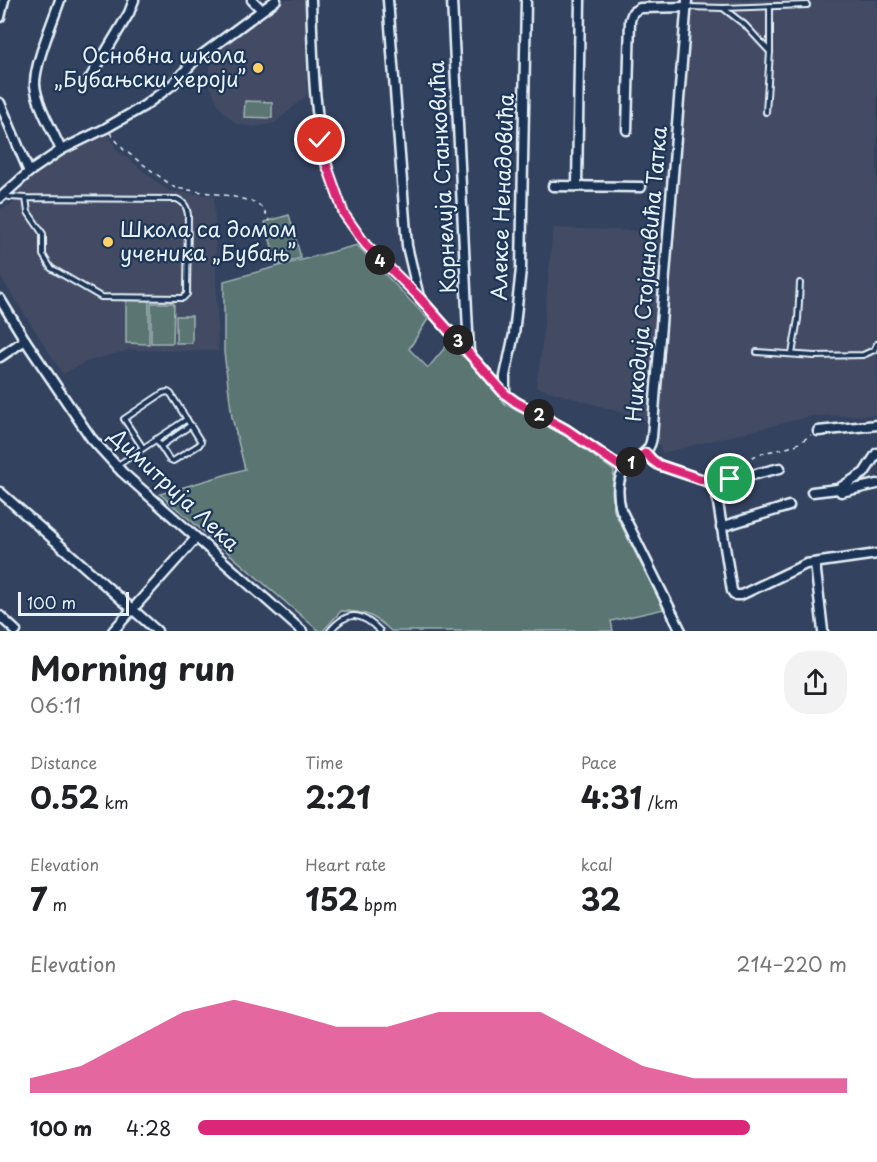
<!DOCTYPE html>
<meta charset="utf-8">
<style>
body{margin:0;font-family:"Playpen Sans",sans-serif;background:#f2f2f2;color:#202124;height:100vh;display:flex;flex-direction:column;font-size:22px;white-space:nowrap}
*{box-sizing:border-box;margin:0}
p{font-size:20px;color:#757577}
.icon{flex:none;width:33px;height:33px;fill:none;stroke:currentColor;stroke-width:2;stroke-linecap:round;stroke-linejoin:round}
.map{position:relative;height:631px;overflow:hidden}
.details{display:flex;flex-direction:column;background:#fff;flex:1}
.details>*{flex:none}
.scale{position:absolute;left:18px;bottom:15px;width:111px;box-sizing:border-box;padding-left:6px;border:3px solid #e8f1f8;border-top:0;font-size:16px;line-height:21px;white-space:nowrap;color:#e8f1f8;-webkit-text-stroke:4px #1d3557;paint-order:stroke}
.pin{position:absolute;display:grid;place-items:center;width:51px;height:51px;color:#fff;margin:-26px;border:3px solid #fff;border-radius:50%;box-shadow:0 2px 6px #0007}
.km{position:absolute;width:30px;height:30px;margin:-15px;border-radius:50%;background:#222;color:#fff;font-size:16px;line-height:30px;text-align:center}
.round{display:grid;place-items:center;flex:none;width:63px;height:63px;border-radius:24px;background:#f2f2f2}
.summary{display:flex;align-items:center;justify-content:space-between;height:102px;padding:0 30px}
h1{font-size:33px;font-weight:700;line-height:45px}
.metrics{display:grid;grid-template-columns:repeat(3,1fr);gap:9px;height:102px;padding:6px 30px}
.metrics div{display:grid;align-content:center}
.metrics b{font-size:30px;font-weight:700}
.metrics small{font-size:16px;font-weight:400}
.metrics p{font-size:16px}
.chart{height:168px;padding:12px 30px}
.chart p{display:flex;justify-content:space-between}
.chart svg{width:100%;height:108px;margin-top:6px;fill:#db2777;opacity:.7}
ul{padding:0 30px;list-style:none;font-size:20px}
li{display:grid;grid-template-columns:96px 72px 1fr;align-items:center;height:45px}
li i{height:15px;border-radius:8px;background:#db2777}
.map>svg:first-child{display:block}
.built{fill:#424b64}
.green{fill:#5a7572;stroke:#a1b3b5;stroke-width:1.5}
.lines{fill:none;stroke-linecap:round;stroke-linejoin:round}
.lane-casing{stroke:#e8f1f8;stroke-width:8}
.street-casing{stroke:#e8f1f8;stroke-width:13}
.path{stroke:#e8f1f8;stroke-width:1.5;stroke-dasharray:4.5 4.5;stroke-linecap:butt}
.lane{stroke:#1d3557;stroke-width:4}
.street{stroke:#1d3557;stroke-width:8}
.route-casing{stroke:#fff;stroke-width:12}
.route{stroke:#db2777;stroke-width:8}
.poi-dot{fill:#ffd166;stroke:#1d3557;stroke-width:2}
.labels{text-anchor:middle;stroke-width:4.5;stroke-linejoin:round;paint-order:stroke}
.poi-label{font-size:21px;fill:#e8f1f8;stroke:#1d3557;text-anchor:end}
.street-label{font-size:21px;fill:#e8f1f8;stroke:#1d3557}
</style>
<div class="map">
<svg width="877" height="631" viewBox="0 0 877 631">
<rect width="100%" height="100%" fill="#33425f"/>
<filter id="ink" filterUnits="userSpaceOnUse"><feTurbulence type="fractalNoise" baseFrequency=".0167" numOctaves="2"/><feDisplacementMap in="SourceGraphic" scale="12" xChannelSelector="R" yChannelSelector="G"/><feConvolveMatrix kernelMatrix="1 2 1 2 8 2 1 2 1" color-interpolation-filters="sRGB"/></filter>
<g filter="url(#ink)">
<!-- built -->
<g class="built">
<polygon points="283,0 304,0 307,95 275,123 255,127 236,124 220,108 207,80 213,55"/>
<polygon points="681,0 877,0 877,415 811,416 662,453 650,421 536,387 541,354 553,228 645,231 646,219 665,219"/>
<polygon points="107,133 117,150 168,191 214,196 218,351 129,350 85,362 63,374 0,276 0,209 14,203 15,192 36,175 65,154"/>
</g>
<!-- green -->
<g class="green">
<polygon points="245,101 272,102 272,118 244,117"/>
<polygon points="289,215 301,258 277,265 265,222"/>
<path d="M357,245l71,74 -19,30 19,19 20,-24 20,17 38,44 61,32 47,34 -2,21 2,19 50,98 -53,12 2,10h-222c-17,-16 -27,-20 -50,-20l-18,20h-4l-159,-137 85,-25 -13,-52 -8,-65v-71z"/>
<polygon points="126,299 149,299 149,344 126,343"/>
<polygon points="151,303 174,303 173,343 151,343"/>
<rect x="176" y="316" width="16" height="27"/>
</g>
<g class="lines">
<defs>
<g id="lane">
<polyline points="688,7 723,8 807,5"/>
<polyline points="723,8 745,25 770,52"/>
<polyline points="766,112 770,52 770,6"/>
<path d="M6,194l3,3 17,1 151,1c8,4 10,8 11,16l-1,79 -4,4 -82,-1 -50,-29 -8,-13v-21l-15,-22 -2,-14"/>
<polyline points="757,352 815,356 863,355 874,350 877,344"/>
<polyline points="792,354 798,319 800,283"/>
<polyline points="161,446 191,425"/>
<polyline points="143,448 124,419 163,393 168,392 171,394 201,442 199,445 173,461 169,459 156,439"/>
<polyline points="118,465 187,419"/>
<path d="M330,631c17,-21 31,-19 50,0"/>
</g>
<g id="street">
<path d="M60,0c-7,21 -26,65 -25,85 2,20 18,46 26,65"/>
<polyline points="252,0 262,10"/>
<path d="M311,0c2,56 2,112 16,166"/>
<polyline points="388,0 407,246 419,297 505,394 516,402 567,430 624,469"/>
<polyline points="452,0 469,352"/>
<polyline points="0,17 4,0"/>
<polyline points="89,80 129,13 134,0"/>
<polyline points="0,103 29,172"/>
<polyline points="627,130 630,20 633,12 640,8 687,7"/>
<polyline points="553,186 641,187"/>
<polyline points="577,186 580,0"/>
<polyline points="0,198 29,172 61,150 106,128 144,106 172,85 195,60 276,0"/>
<polyline points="0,299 25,340 91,438 122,472 302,631"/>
<polyline points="0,357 25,340"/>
<polyline points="505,393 505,376 514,334 521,269 526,0"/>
<polyline points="818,431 877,425"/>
<polyline points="646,453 652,460 659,465 715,484 780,468"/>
<polyline points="715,484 732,591 735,595 741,595 806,564 877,554"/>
<polyline points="838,489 864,473 877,453"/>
<polyline points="0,492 157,631"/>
<polyline points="812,492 838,489 841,492 877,484"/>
<polyline points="721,527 789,506"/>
<polyline points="815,563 823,631"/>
<polyline points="0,616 16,631"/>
<polyline points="113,631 196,538"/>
<path d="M681,631l-60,-121c-4,-16 -5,-37 11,-48 10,-8 18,-10 20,-25l35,-437"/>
</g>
</defs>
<!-- lane casing -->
<use href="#lane" class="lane-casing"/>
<!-- street casing -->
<use href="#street" class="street-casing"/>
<!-- path -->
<g class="path">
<polyline points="110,133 124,150 175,188 231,196 257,203 264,210 270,221"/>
<polyline points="329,173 344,214 365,245 407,285"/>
<path d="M739,470c19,-22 27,-16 51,-23 7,-2 15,-8 21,-12"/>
</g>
<!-- lane -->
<use href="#lane" class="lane"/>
<!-- street -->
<use href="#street" class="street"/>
</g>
</g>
<g class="lines" filter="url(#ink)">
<defs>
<polyline id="route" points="320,140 327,166 344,214 366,245 419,297 505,394 516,402 567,430 624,469 631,462 646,453 652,460 659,465 715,484 730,479"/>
</defs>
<!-- route casing -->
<use href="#route" class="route-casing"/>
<!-- route -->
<use href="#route" class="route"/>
</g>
<!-- markers -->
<g class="poi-dot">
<circle cx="258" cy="68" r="6"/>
<circle cx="108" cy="242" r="6"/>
</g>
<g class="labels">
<!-- poi labels -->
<g class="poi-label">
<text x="246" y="63">Основна школа<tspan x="246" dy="24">„Бубањски хероји”</tspan></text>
<text x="120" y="237" text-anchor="start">Школа са домом<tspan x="120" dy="24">ученика „Бубањ”</tspan></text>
</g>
<!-- street labels -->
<g class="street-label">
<text transform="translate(443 177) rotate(-93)" y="7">Корнелија Станковића</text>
<text transform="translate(503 197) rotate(-88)" y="7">Алексе Ненадовића</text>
<text transform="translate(647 274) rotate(-85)" y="7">Никодија Стојановића Татка</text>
<text transform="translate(174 490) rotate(43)" y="7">Димитрија Лека</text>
</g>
</g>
</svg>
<div class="scale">100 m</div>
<div class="pin" style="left:730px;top:479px;background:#1e9e55"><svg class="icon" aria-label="arrive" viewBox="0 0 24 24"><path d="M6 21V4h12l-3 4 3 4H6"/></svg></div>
<div class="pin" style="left:320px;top:140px;background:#d93025"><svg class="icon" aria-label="check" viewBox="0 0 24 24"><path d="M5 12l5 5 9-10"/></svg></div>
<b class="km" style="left:631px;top:462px">1</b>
<b class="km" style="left:539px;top:414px">2</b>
<b class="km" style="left:458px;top:340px">3</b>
<b class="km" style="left:380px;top:260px">4</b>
</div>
<section class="details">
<div class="summary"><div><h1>Morning run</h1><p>06:11</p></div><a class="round"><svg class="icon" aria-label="share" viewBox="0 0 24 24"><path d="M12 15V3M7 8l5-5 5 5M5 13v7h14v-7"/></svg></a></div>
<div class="metrics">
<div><p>Distance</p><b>0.52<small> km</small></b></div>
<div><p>Time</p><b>2:21</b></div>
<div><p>Pace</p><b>4:31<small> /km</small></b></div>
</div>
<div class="metrics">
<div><p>Elevation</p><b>7<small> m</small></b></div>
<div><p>Heart rate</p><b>152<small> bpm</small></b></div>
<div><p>kcal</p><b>32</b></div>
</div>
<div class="chart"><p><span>Elevation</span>214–220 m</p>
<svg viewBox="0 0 160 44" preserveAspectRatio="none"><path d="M0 44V38L10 33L20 22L30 11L40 6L50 11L60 17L70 17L80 11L90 11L100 11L110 22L120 33L130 38L140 38L150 38L160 38V44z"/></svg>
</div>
<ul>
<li><b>100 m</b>4:28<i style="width:85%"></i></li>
</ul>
</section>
